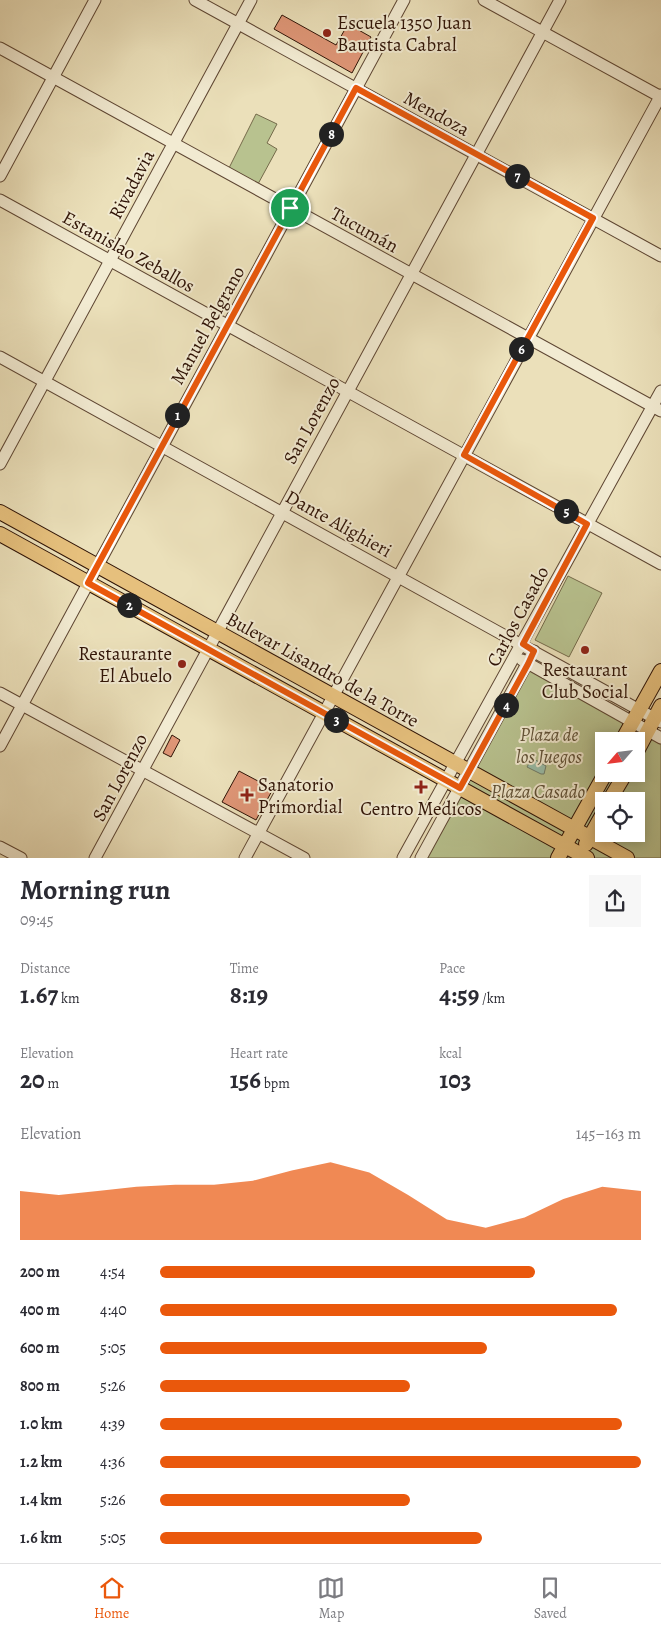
<!DOCTYPE html>
<meta charset="utf-8">
<style>
body{margin:0;font-family:Alegreya,serif;background:#f7f7f7;color:#2b2b33;height:100vh;display:flex;flex-direction:column;font-size:19px;white-space:nowrap}
*{box-sizing:border-box;margin:0}
p{font-size:16px;color:#7c7c81}
.icon{flex:none;width:28px;height:28px;fill:none;stroke:currentColor;stroke-width:2;stroke-linecap:round;stroke-linejoin:round}
.map{position:relative;height:858px;overflow:hidden}
.drawer{display:flex;flex-direction:column;background:#fff;flex:1}
.drawer>*{flex:none}
.needle{width:32px;rotate:242deg}
.tools{position:absolute;left:595px;top:732px;display:grid;gap:10px}
.tools a{display:grid;place-items:center;width:50px;height:50px;border-radius:0px;background:#fff;box-shadow:0 2px 12px #0003;font-size:25px}
.pin{position:absolute;display:grid;place-items:center;width:42px;height:42px;color:#fff;margin:-21px;border:2px solid #fff;border-radius:50%;box-shadow:0 1px 5px #0007}
.km{position:absolute;width:25px;height:25px;margin:-12px;border-radius:50%;background:#222;color:#fff;font-size:14px;line-height:25px;text-align:center}
.round{display:grid;place-items:center;flex:none;width:52px;height:52px;border-radius:0px;background:#f7f7f7}
.overview{display:flex;align-items:center;justify-content:space-between;height:85px;padding:0 20px}
h1{font-size:28px;font-weight:700;line-height:38px}
.figures{display:grid;grid-template-columns:repeat(3,1fr);gap:8px;height:85px;padding:5px 20px}
.figures div{display:grid;align-content:center}
.figures b{font-size:25px;font-weight:700}
.figures small{font-size:14px;font-weight:400}
.figures p{font-size:14px}
.chart{height:140px;padding:10px 20px}
.chart p{display:flex;justify-content:space-between}
.chart svg{width:100%;height:90px;margin-top:5px;fill:#ea580c;opacity:.7}
ul{padding:0 20px;list-style:none;font-size:16px}
li{display:grid;grid-template-columns:80px 60px 1fr;align-items:center;height:38px}
li i{height:12px;border-radius:6px;background:#ea580c}
.dock{display:flex;justify-content:space-around;align-items:center;height:70px;border-top:1px solid #e1e1e2;background:#fff;font-size:14px;color:#7c7c81}
.dock a{display:grid;justify-items:center;gap:2px}
.dock .selected{color:#ea580c}
.map>svg:first-child{display:block}
.green{fill:#b8c28f;stroke:#746a4a;fill-rule:evenodd}
.water{fill:#99beaa;stroke:#6f7a68}
.building{fill:#df9677;stroke:#2f1306}
.lines{fill:none;stroke-linecap:round;stroke-linejoin:round}
.minor-casing{stroke:#5e4633;stroke-width:13}
.major-casing{stroke:#2f1306;stroke-width:16}
.minor{stroke:#f2ebd2;stroke-width:11}
.major{stroke:#e6c07d;stroke-width:14}
.route-casing{stroke:#fff;stroke-width:10}
.route{stroke:#ea580c;stroke-width:6}
.poi-dot{fill:#8f2418;stroke:#f2ebd2;stroke-width:2}
.labels{text-anchor:middle;stroke-width:4;stroke-linejoin:round;paint-order:stroke}
.poi-label{font-size:19px;fill:#2f1306;stroke:#f2ebd2;text-anchor:start}
.street-label{font-size:19px;fill:#2f1306;stroke:#f2ebd2}
.park-label{font-size:19px;font-style:italic;fill:#5f5036;stroke:#f2ebd2}
</style>
<div class="map">
<svg width="661" height="858" viewBox="0 0 661 858">
<rect width="100%" height="100%" fill="#ebe0ba"/>
<filter id="stains"><feTurbulence type="fractalNoise" baseFrequency=".004" numOctaves="4"/><feColorMatrix values="0 0 0 0 .2 0 0 0 0 .09 0 0 0 0 .02 0 0 0 .5 -.17"/></filter>
<radialGradient id="worn" r=".72"><stop offset=".6" stop-color="#630" stop-opacity="0"/><stop offset="1" stop-color="#630" stop-opacity=".3"/></radialGradient>
<!-- green -->
<g class="green">
<polygon points="256,114 277,124 267,143 277,149 258,184 229,168"/>
<polygon points="568,576 602,593 569,657 535,640"/>
<path d="M529,667l132,74v117h-237zM604,741h32v33h-32zM604,801h32v33h-32z"/>
</g>
<!-- water -->
<polygon class="water" points="532,758 546,766 544,774 541,774 527,767"/>
<!-- building -->
<g class="building">
<polygon points="282,15 336,45 348,24 371,37 352,73 274,29"/>
<polygon points="172,735 180,740 171,757 163,753"/>
<polygon points="239,771 273,789 256,820 222,802"/>
</g>
<g class="lines">
<defs>
<g id="minor">
<polyline points="195,0 661,256"/>
<polyline points="484,0 661,97"/>
<polyline points="0,48 661,411"/>
<polyline points="0,176 95,0"/>
<polyline points="0,200 661,564"/>
<polyline points="0,357 661,722"/>
<polyline points="0,464 251,0"/>
<polyline points="522,660 661,738"/>
<polyline points="0,693 304,858"/>
<polyline points="0,746 404,0"/>
<polyline points="0,847 21,858"/>
<polyline points="95,858 560,0"/>
<polyline points="245,858 661,95"/>
<polyline points="403,858 661,391"/>
<polyline points="421,858 534,651"/>
</g>
<g id="major">
<polyline points="0,512 627,858"/>
<polyline points="0,534 587,858"/>
<polyline points="622,741 661,671"/>
<polyline points="636,753 661,706"/>
<polyline points="609,801 625,774"/>
<polyline points="586,844 604,812"/>
<polyline points="558,858 605,774"/>
</g>
</defs>
<!-- minor casing -->
<use href="#minor" class="minor-casing"/>
<!-- major casing -->
<use href="#major" class="major-casing"/>
<!-- minor -->
<use href="#minor" class="minor"/>
<!-- major -->
<use href="#major" class="major"/>
</g>
<g class="lines">
<defs>
<polygon id="route" points="356,88 593,218 464,455 587,524 523,644 534,651 528,664 460,788 88,583"/>
</defs>
<!-- route casing -->
<use href="#route" class="route-casing"/>
<!-- route -->
<use href="#route" class="route"/>
</g>
<!-- markers -->
<g class="poi-dot">
<circle cx="327" cy="33" r="5"/>
<circle cx="585" cy="650" r="5"/>
<circle cx="182" cy="664" r="5"/>
<path d="M418.5 779.5h5v5h5v5h-5v5h-5v-5h-5v-5h5z"/>
<path d="M244.5 787.5h5v5h5v5h-5v5h-5v-5h-5v-5h5z"/>
</g>
<g class="labels">
<!-- poi labels -->
<g class="poi-label">
<text x="337" y="29">Escuela 1350 Juan<tspan x="337" dy="22">Bautista Cabral</tspan></text>
<text x="172" y="660" text-anchor="end">Restaurante<tspan x="172" dy="22">El Abuelo</tspan></text>
<text x="585" y="676" text-anchor="middle">Restaurant<tspan x="585" dy="22">Club Social</tspan></text>
<text x="258" y="791">Sanatorio<tspan x="258" dy="22">Primordial</tspan></text>
<text x="421" y="815" text-anchor="middle">Centro Medicos</text>
</g>
<!-- street labels -->
<g class="street-label">
<text transform="translate(437 113) rotate(29)" y="7">Mendoza</text>
<text transform="translate(131 184) rotate(-62)" y="7">Rivadavia</text>
<text transform="translate(365 229) rotate(29)" y="7">Tucumán</text>
<text transform="translate(129 251) rotate(29)" y="7">Estanislao Zeballos</text>
<text transform="translate(207 325) rotate(-61)" y="7">Manuel Belgrano</text>
<text transform="translate(311 420) rotate(-61)" y="7">San Lorenzo</text>
<text transform="translate(339 523) rotate(29)" y="7">Dante Alighieri</text>
<text transform="translate(517 616) rotate(-62)" y="7">Carlos Casado</text>
<text transform="translate(323 669) rotate(29)" y="7">Bulevar Lisandro de la Torre</text>
<text transform="translate(119 777) rotate(-62)" y="7">San Lorenzo</text>
</g>
<!-- park labels -->
<g class="park-label">
<text x="549" y="741">Plaza de<tspan x="549" dy="22">los Juegos</tspan></text>
<text x="538" y="798">Plaza Casado</text>
</g>
</g>
<rect width="100%" height="100%" filter="url(#stains)"/>
<rect width="100%" height="100%" fill="url(#worn)"/>
</svg>
<div class="tools">
<a><svg class="needle" viewBox="-14 -14 28 28"><path d="M0-13l5 13h-10z" fill="#e53935"/><path d="M0 13l5-13h-10z" fill="#7c7c81"/></svg></a>
<a><svg class="icon" aria-label="locate" viewBox="0 0 24 24"><circle cx="12" cy="12" r="6"/><path d="M12 2v4M12 18v4M2 12h4M18 12h4"/></svg></a>
</div>
<div class="pin" style="left:290px;top:208px;background:#1e9e55"><svg class="icon" aria-label="arrive" viewBox="0 0 24 24"><path d="M6 21V4h12l-3 4 3 4H6"/></svg></div>
<b class="km" style="left:177px;top:415px">1</b>
<b class="km" style="left:129px;top:605px">2</b>
<b class="km" style="left:336px;top:720px">3</b>
<b class="km" style="left:506px;top:705px">4</b>
<b class="km" style="left:566px;top:511px">5</b>
<b class="km" style="left:521px;top:349px">6</b>
<b class="km" style="left:517px;top:176px">7</b>
<b class="km" style="left:331px;top:134px">8</b>
</div>
<section class="drawer">
<div class="overview"><div><h1>Morning run</h1><p>09:45</p></div><a class="round"><svg class="icon" aria-label="share" viewBox="0 0 24 24"><path d="M12 15V3M7 8l5-5 5 5M5 13v7h14v-7"/></svg></a></div>
<div class="figures">
<div><p>Distance</p><b>1.67<small> km</small></b></div>
<div><p>Time</p><b>8:19</b></div>
<div><p>Pace</p><b>4:59<small> /km</small></b></div>
</div>
<div class="figures">
<div><p>Elevation</p><b>20<small> m</small></b></div>
<div><p>Heart rate</p><b>156<small> bpm</small></b></div>
<div><p>kcal</p><b>103</b></div>
</div>
<div class="chart"><p><span>Elevation</span>145–163 m</p>
<svg viewBox="0 0 160 44" preserveAspectRatio="none"><path d="M0 44V20L10 22L20 20L30 18L40 17L50 17L60 15L70 10L80 6L90 11L100 22L110 34L120 38L130 33L140 24L150 18L160 20V44z"/></svg>
</div>
<ul>
<li><b>200 m</b>4:54<i style="width:78%"></i></li>
<li><b>400 m</b>4:40<i style="width:95%"></i></li>
<li><b>600 m</b>5:05<i style="width:68%"></i></li>
<li><b>800 m</b>5:26<i style="width:52%"></i></li>
<li><b>1.0 km</b>4:39<i style="width:96%"></i></li>
<li><b>1.2 km</b>4:36<i style="width:100%"></i></li>
<li><b>1.4 km</b>5:26<i style="width:52%"></i></li>
<li><b>1.6 km</b>5:05<i style="width:67%"></i></li>
</ul>
</section>
<nav class="dock">
<a class="selected"><svg class="icon" aria-label="home" viewBox="0 0 24 24"><path d="M3 11l9-7 9 7M6 9v11h12V9"/></svg>Home</a>
<a><svg class="icon" aria-label="map" viewBox="0 0 24 24"><path d="M3 6l6-2 6 2 6-2v14l-6 2-6-2-6 2zM9 4v14M15 6v14"/></svg>Map</a>
<a><svg class="icon" aria-label="saved" viewBox="0 0 24 24"><path d="M7 4h10v16l-5-4-5 4z"/></svg>Saved</a>
</nav>
